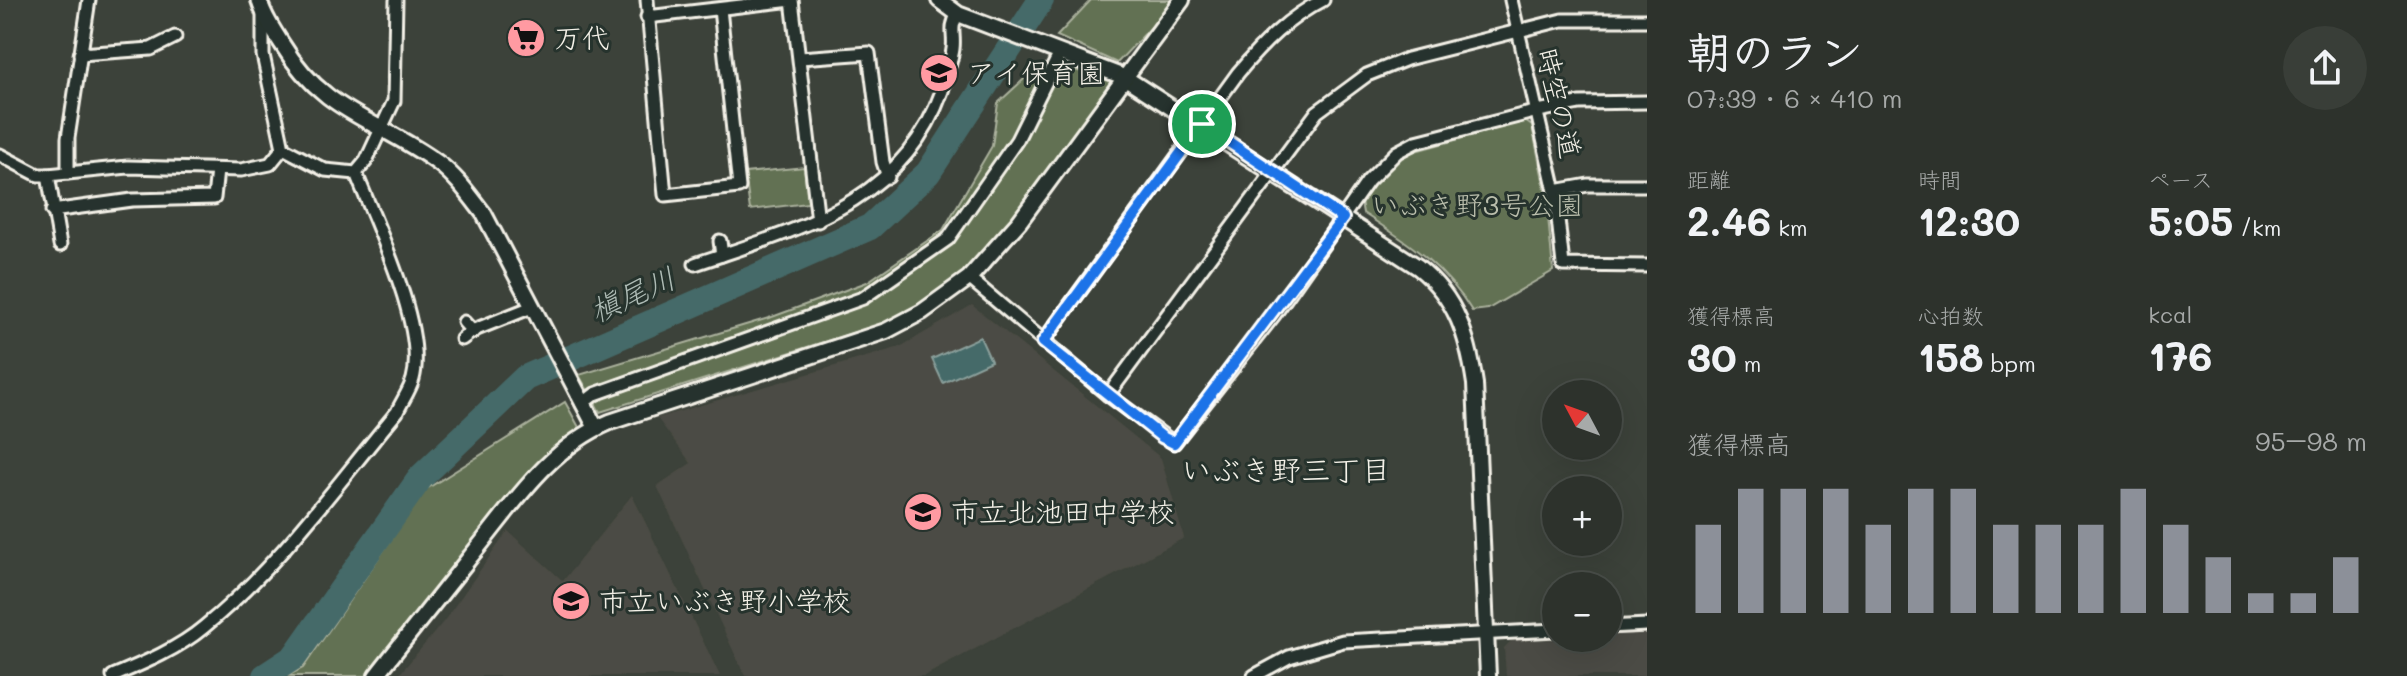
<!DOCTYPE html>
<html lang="ja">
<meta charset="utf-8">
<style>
body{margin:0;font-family:Mali,"Klee One",sans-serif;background:#393e38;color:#f1f3f6;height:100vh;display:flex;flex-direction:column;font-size:30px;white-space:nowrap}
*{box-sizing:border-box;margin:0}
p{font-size:26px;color:#a7aaa9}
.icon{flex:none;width:44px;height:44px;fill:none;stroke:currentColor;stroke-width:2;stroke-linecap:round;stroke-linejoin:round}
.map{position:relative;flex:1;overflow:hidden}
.details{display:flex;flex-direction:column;background:#2d322c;width:760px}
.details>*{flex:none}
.needle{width:52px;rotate:311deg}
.buttons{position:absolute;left:1542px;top:380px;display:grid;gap:16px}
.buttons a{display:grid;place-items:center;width:80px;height:80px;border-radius:50%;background:#2d322c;box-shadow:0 8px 32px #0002,0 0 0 2px #484d48;font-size:40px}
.pin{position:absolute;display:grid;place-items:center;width:68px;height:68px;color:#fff;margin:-34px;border:4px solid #fff;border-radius:50%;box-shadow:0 2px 8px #0007}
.round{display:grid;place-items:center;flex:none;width:84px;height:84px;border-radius:42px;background:#393e38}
.overview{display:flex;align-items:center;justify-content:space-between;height:136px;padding:0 40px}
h1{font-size:44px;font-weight:700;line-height:60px}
.figures{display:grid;grid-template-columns:repeat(3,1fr);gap:12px;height:136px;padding:8px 40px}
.figures div{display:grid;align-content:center}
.figures b{font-size:40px;font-weight:700}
.figures small{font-size:22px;font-weight:400}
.figures p{font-size:22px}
.chart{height:224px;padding:16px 40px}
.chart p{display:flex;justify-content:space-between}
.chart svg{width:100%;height:144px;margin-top:8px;stroke:#8c9099;stroke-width:6}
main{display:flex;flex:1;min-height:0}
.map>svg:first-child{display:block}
.built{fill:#4c4c44}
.green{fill:#627152;stroke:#abb19d;stroke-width:2}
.water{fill:#456a69;stroke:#8ba09c;stroke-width:2}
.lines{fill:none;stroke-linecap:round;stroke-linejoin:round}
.river{stroke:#456a69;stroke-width:26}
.minor-casing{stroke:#f4f1e8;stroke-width:17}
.tertiary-casing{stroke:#f4f1e8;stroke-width:20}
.minor{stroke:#26332d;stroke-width:11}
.tertiary{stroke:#26332d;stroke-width:14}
.route-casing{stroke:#fff;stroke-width:16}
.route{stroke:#1a73e8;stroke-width:10}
.labels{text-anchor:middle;stroke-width:6;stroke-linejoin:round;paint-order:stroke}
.poi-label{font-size:28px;fill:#f4f1e8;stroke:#26332d;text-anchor:start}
.street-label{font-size:28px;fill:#f4f1e8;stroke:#26332d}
.park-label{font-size:28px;fill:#babeac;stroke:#26332d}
.water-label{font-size:30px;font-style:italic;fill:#aebbb5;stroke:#26332d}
.neighbourhood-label{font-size:30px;fill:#f4f1e8;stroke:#26332d}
</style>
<main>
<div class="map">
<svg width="1647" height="676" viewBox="0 0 1647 676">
<rect width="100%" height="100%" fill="#3c423a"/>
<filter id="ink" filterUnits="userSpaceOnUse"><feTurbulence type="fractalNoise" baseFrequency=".0125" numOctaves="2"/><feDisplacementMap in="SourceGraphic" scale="16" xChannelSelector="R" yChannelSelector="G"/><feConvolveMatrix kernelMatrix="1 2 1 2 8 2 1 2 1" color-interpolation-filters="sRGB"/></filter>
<g filter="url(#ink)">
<!-- built -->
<g class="built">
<polygon points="972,305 1161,458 1184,538 924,676 745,676 657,486 691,463 657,418 900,347"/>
<polygon points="632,495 720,676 398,676 444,621 508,531 563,581"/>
<polygon points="1647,633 1647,676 1506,676 1504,648 1512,640 1608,638 1608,635"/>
</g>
<!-- green -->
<g class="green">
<polygon points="1091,0 1177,0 1117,63 1057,36"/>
<polygon points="1072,69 1111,81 1014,219 962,274 900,318 600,412 579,375 772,317 867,282 943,230 992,146 998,103 1034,70 1057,78"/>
<path d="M1525,121l7,5 14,68 7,77 -65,38 -16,2c-28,-46 -65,-69 -109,-98l-2,-11 29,-38 14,-10z"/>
<polygon points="804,167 808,203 750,210 745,173"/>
<polygon points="565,402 580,429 518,487 369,676 287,676 303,668 425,490"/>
</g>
<!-- water -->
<polygon class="water" points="980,337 991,361 943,383 932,359"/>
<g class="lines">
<!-- river -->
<polyline class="river" points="265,676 294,657 421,477 525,378 870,227 928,173 1041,0"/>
<defs>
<g id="minor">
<polyline points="647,0 665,195 739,187 720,9"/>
<polyline points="1511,0 1555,191 1563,265 1647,266"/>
<polyline points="263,13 263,55 283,148 325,170 356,173 366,161 394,101 396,0"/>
<polyline points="647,17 792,0 818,221"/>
<polyline points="80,54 151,49 175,37"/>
<polyline points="800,58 869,53 883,162 888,177"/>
<polyline points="0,155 38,175 48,175 128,167 241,170 270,164 283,148"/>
<polyline points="68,173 68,138 89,0"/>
<polyline points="48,175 60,245"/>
<polyline points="1555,191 1588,185 1647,185"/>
<polyline points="52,211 132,200 214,198 217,170"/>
<polyline points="720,241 722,255"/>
<path d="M695,264c103,-35 207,-60 247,-173 4,-13 9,-29 11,-42 2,-15 -4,-21 5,-35"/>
<polyline points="969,278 1108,395 1174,443 1274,315 1368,181 1397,152 1416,142 1538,111 1579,103 1647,102"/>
<polyline points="464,322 473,332"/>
<polyline points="462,339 474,330 532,307"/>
<path d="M1043,342l195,-269c25,-30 50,-55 85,-73"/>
<polyline points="1108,395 1317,112 1367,75 1407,59 1562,20 1647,20"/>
<polyline points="582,404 595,394 863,298 948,239 1017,140 1060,53"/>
<polyline points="1608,627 1647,625"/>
<path d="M113,676c31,-13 65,-27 91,-49 75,-61 132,-142 193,-215 5,-11 13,-22 16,-33 14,-51 -38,-157 -57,-206"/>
<polyline points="1254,676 1289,657 1343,641 1556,630"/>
</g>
<g id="tertiary">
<path d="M259,0c5,16 14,30 23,44 42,70 96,75 156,119 18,13 32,33 46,51l112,214"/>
<path d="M939,0l19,14 166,63 294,190c39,31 50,70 57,117l13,292"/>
<path d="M376,676c31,-40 64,-80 95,-120 41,-50 77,-108 139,-134l276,-91 36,-19 47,-34 50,-56 163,-222"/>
</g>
</defs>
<!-- minor casing -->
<use href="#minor" class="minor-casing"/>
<!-- tertiary casing -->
<use href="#tertiary" class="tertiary-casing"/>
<!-- minor -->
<use href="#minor" class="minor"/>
<!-- tertiary -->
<use href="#tertiary" class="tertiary"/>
</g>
</g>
<g class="lines" filter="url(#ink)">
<defs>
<polygon id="route" points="1202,124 1343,218 1174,443 1162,437 1043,342"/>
</defs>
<!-- route casing -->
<use href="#route" class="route-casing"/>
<!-- route -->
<use href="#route" class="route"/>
</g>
<!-- icons -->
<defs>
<symbol id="supermarket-disc" viewBox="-11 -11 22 22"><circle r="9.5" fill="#ff9aa2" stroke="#26332d"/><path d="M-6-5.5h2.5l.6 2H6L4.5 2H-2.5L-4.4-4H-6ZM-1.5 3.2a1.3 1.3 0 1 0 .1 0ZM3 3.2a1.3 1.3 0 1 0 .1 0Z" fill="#111"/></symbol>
<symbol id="school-disc" viewBox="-11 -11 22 22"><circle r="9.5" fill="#ff9aa2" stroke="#26332d"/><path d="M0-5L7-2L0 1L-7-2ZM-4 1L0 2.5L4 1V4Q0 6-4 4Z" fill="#111"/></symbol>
</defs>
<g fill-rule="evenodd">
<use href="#supermarket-disc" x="504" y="16" width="44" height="44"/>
<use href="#school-disc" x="917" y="51" width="44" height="44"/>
<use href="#school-disc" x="901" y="490" width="44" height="44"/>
<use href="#school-disc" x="549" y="579" width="44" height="44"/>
</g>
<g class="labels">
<!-- poi labels -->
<g class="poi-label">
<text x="554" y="48">万代</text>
<text x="967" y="83">アイ保育園</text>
<text x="951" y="522">市立北池田中学校</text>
<text x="599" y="611">市立いぶき野小学校</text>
</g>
<!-- street labels -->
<g class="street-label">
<text transform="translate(1559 103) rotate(77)" y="10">時空の道</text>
</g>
<!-- park labels -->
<g class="park-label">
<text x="1477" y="215">いぶき野3号公園</text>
</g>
<!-- water labels -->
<g class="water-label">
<text transform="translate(633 295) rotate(-24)" y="10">槇尾川</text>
</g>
<!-- neighbourhood labels -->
<g class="neighbourhood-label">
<text x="1286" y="481">いぶき野三丁目</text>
</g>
</g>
</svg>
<div class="buttons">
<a><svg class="needle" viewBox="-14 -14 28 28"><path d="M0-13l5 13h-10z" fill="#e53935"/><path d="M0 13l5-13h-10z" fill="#a7aaa9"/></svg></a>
<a>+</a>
<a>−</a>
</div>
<div class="pin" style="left:1202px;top:124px;background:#1e9e55"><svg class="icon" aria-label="arrive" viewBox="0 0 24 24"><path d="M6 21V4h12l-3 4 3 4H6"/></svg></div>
</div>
<section class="details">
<div class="overview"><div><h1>朝のラン</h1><p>07:39 · 6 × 410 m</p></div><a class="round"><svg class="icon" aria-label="share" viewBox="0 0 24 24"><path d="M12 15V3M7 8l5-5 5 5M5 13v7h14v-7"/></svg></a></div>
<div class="figures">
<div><p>距離</p><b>2.46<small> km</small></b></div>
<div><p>時間</p><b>12:30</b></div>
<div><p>ペース</p><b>5:05<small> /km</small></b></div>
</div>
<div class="figures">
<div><p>獲得標高</p><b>30<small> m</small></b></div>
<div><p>心拍数</p><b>158<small> bpm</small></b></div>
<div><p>kcal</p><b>176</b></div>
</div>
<div class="chart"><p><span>獲得標高</span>95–98 m</p>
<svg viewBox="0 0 160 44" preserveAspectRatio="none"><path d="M5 44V17M15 44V6M25 44V6M35 44V6M45 44V17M55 44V6M65 44V6M75 44V17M85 44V17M95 44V17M105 44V6M115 44V17M125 44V27M135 44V38M145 44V38M155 44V27"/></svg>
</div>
</section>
</main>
